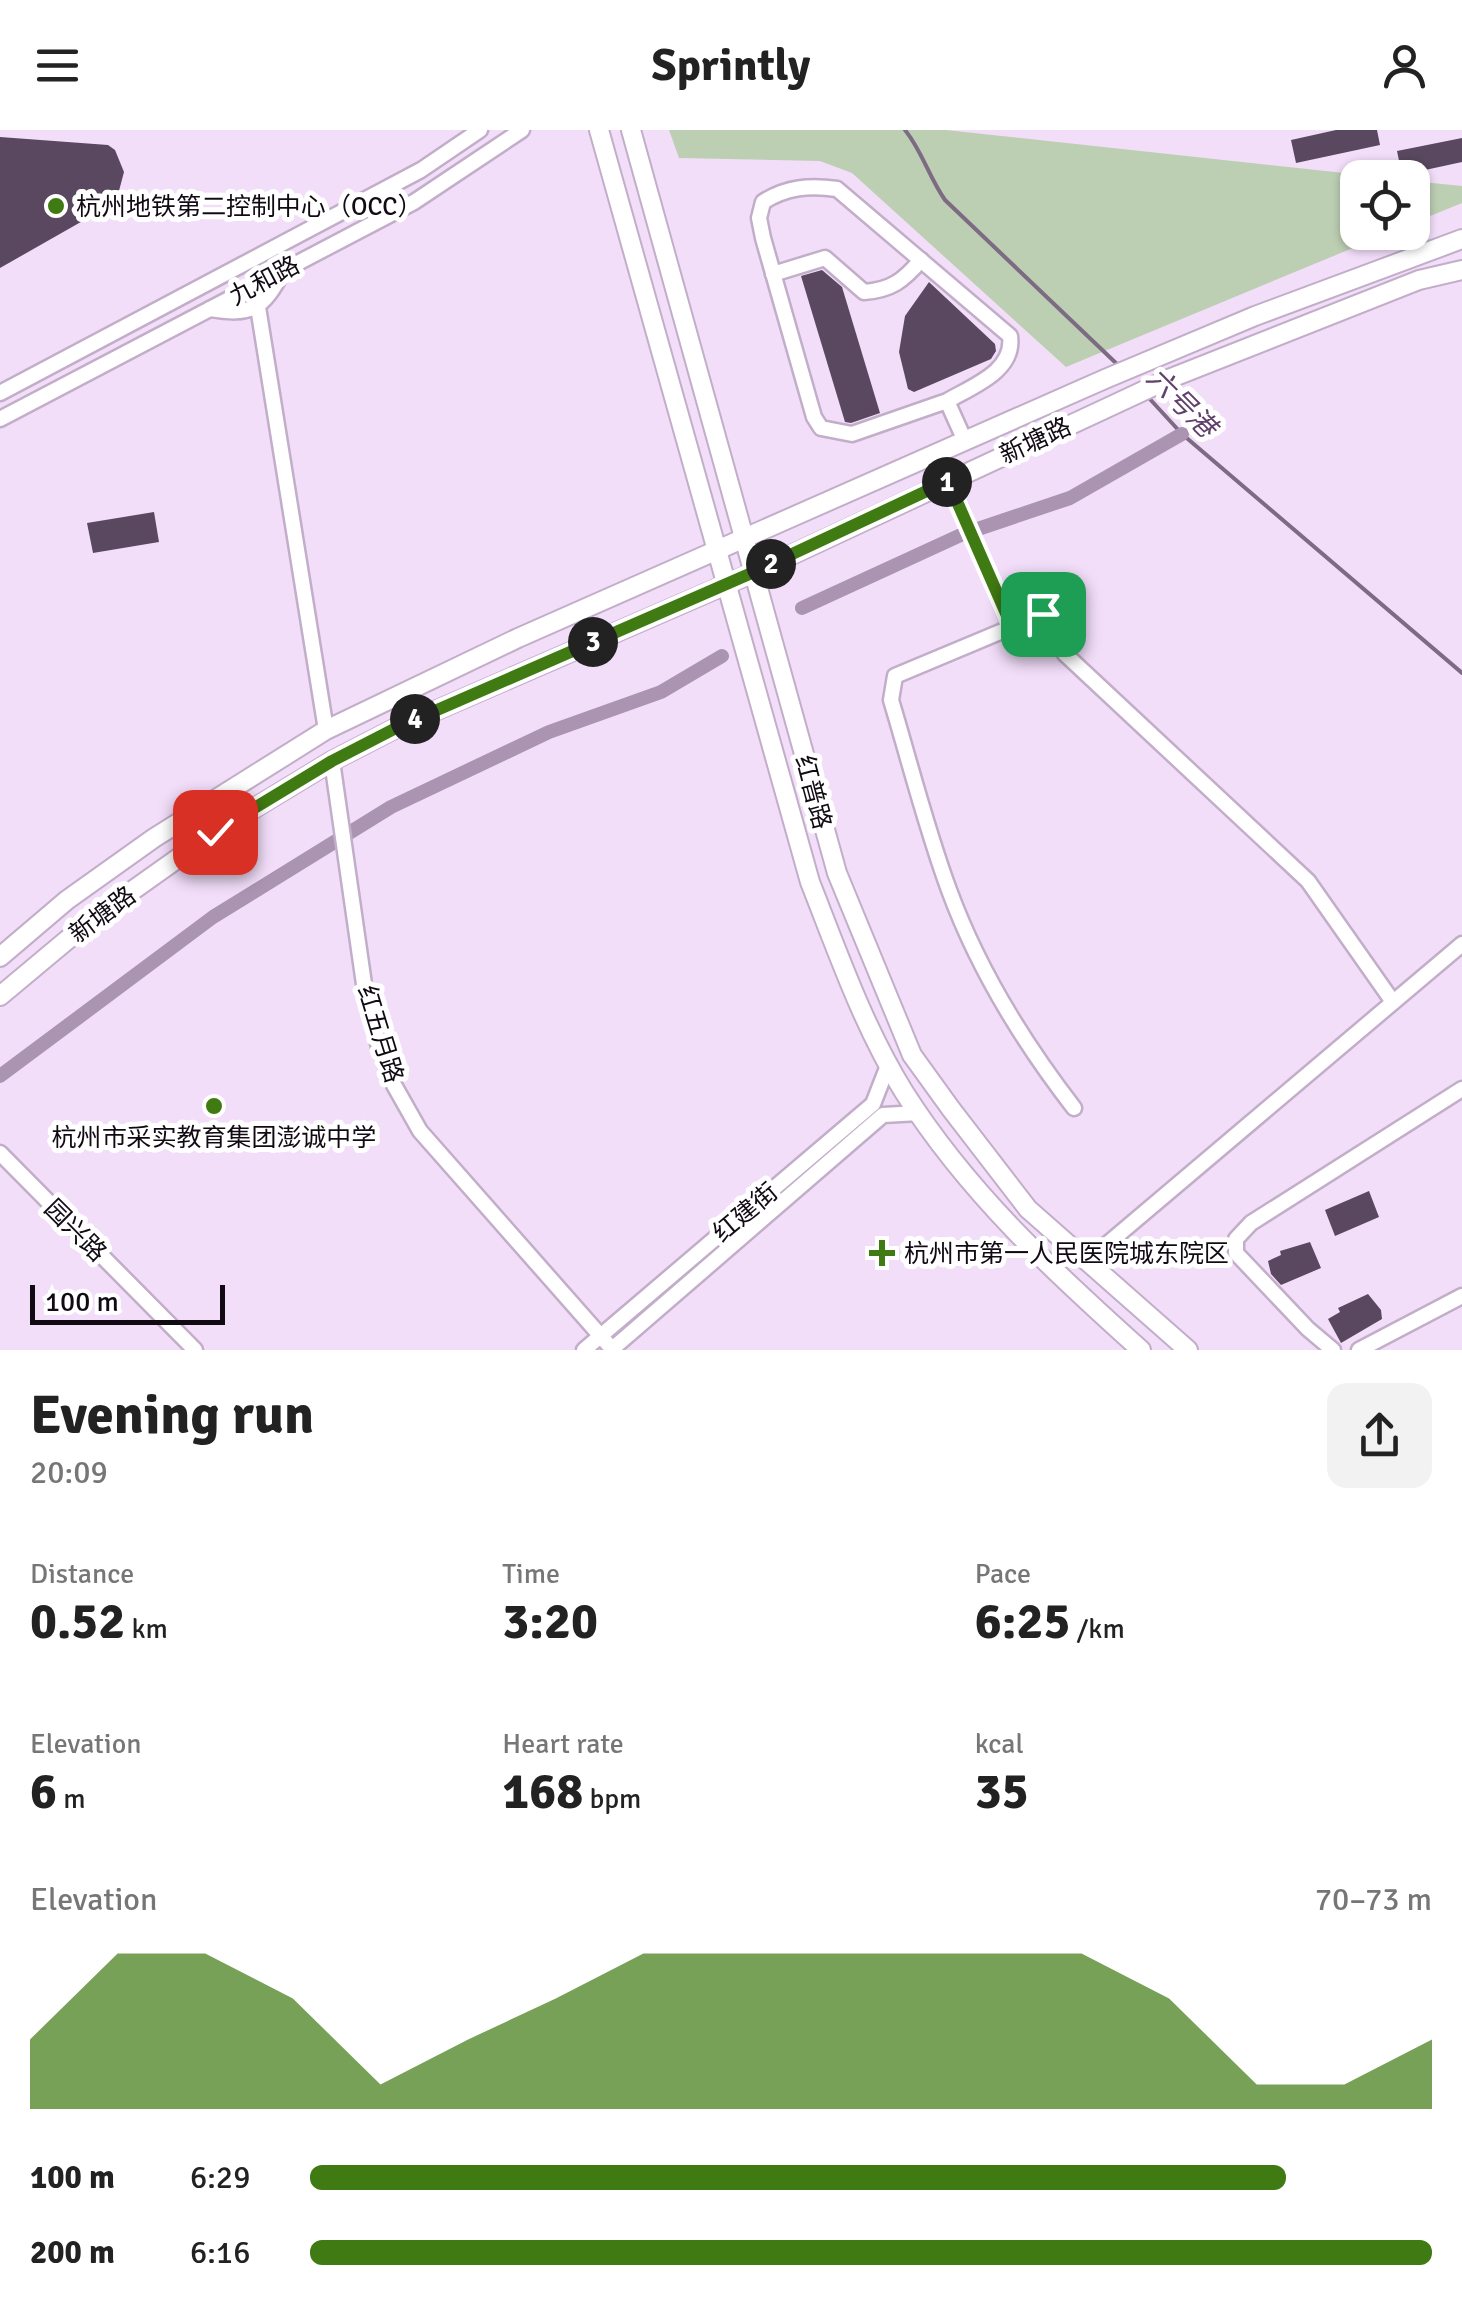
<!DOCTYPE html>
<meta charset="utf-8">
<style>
body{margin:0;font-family:Signika,"Noto Sans SC",sans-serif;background:#f2f2f2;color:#222;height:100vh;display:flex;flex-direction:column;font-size:38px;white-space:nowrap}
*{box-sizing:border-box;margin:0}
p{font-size:32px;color:#767676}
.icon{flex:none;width:55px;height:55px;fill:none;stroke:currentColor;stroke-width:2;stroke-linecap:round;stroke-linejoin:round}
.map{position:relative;height:1220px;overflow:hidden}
.details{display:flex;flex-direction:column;background:#fff;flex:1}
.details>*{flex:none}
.buttons{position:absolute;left:1340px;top:30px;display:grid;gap:20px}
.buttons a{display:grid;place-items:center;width:90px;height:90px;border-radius:20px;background:#fff;box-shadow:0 2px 8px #0004;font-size:50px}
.scale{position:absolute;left:30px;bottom:25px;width:195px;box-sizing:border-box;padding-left:10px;border:5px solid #110a13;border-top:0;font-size:28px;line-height:35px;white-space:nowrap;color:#110a13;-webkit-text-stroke:8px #fff;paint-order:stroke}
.pin{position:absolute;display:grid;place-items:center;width:85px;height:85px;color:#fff;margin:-42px;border-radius:20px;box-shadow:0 5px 15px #0006}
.km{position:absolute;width:50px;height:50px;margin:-25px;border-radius:50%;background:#222;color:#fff;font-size:28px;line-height:50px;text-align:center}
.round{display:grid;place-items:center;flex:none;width:105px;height:105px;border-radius:20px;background:#f2f2f2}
.overview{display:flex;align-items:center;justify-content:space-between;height:170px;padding:0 30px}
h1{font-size:55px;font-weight:700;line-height:75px}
.stats{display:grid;grid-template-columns:repeat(3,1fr);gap:15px;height:170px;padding:10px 30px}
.stats div{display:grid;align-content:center}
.stats b{font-size:50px;font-weight:700}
.stats small{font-size:28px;font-weight:400}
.stats p{font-size:28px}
.chart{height:280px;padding:20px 30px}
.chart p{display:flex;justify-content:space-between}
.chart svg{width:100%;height:180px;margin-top:10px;fill:#407a12;opacity:.7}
ul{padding:0 30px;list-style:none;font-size:32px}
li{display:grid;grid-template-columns:160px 120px 1fr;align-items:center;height:75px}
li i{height:25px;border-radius:12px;background:#407a12}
header{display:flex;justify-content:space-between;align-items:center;height:130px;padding:0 30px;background:#fff;font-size:45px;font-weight:700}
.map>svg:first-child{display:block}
.green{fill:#bccfb3}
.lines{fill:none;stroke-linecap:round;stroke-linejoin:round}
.stream{stroke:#7c6b82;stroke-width:4}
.canal{stroke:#aa94b2;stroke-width:14}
.building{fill:#59485f}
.minor-casing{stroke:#c2aec9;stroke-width:19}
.major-casing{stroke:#c2aec9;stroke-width:22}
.minor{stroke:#fff;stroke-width:14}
.major{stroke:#fff;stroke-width:18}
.route-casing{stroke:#fff;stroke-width:20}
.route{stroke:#407a12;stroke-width:12}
.poi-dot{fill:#407a12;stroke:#fff;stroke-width:4}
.labels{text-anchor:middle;stroke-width:10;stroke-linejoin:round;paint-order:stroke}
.poi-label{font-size:25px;fill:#110a13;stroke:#fff;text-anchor:start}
.street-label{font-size:25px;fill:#110a13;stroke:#fff}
.water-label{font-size:28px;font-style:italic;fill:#61406b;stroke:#fff}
</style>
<header><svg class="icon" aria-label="menu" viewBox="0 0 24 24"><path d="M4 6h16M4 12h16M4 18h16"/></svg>Sprintly<svg class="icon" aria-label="person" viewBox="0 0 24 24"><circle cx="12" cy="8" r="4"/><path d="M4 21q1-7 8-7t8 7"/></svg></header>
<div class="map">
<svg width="1462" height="1220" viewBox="0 0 1462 1220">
<rect width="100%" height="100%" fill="#f3defa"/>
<!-- green -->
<g class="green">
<polygon points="669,0 946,0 1381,47 1358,48 1358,102 1389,103 1066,237 852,43 820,31 679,28"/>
<polygon points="1412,51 1462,56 1462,73 1413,93"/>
</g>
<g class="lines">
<!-- stream -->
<g class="stream">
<path d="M905,0c17,21 24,47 40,70l173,165"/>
<polyline points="1148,267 1182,304 1462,543"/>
</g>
<!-- canal -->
<g class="canal">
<polyline points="802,478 963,404 1070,368 1182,304"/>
<polyline points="0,946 213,787 391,677 549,602 661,562 722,526"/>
</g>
</g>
<!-- building -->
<g class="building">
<polygon points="1336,0 1377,0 1380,15 1296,33 1291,10"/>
<polygon points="0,7 108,15 115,20 124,42 116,72 0,138"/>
<polygon points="1462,8 1462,32 1402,45 1397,21"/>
<polygon points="822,140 842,157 880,283 851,293 845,292 801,146"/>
<polygon points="929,152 995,214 996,221 991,229 914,262 908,259 899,222 905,186"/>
<polygon points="154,382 159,412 93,423 87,393"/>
<polygon points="1369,1061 1379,1087 1335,1106 1325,1080"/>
<polygon points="1310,1112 1321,1138 1281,1155 1271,1144 1268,1131 1281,1125 1280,1121"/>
<polygon points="1368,1164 1381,1180 1382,1189 1341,1213 1328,1189 1340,1182 1338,1178"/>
</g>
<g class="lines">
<defs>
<g id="minor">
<path d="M773,144l52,-16 39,34c27,-2 39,-11 57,-32"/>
<polyline points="258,177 326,600"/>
<path d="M210,179c42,7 53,0 73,-38"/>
<polyline points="0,263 421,40 480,0"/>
<path d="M947,271l-95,33 -31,-6 -7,-11 -51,-179 -4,-20 4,-16c23,-15 47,-17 74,-13l173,147c5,35 -37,50 -63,65l18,40"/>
<polyline points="0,289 414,72 522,0"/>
<polyline points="949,351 1011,497"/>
<polyline points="332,631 365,861 379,917 394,955 420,1001 613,1220"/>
<path d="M1074,978c-51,-66 -96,-139 -125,-218 -23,-62 -39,-127 -58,-190l4,-24 148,-62 22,40 243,227 85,121"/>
<polyline points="0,1023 195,1220"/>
<polyline points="1086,1132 1462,814"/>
<polyline points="584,1220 873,974 889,933"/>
<polyline points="611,1220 883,985 919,983"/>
<polyline points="1333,1220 1308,1199 1236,1123 1236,1109 1251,1093 1462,959"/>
<polyline points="1359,1220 1462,1166"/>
</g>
<g id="major">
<path d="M599,0l211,752c28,71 54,146 94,210 64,101 149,179 237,258"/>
<polyline points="631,0 837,743 912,925 951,979 1028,1079 1188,1220"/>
<polyline points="0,827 67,770 154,708 326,600 518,508 1105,249 1255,186 1462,109"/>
<polyline points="0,866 91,790 215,702 332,631 398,597 755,442 1171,248 1419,150 1462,140"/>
</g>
</defs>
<!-- minor casing -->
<use href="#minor" class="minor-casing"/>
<!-- major casing -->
<use href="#major" class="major-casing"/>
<!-- minor -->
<use href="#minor" class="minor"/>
<!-- major -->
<use href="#major" class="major"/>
</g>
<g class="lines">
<defs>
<polyline id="route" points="215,702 332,631 398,597 754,442 948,351 1012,497 1043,484"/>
</defs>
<!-- route casing -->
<use href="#route" class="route-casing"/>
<!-- route -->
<use href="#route" class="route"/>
</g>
<!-- markers -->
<g class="poi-dot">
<circle cx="56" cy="76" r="10"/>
<circle cx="214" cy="976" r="10"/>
<path d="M877 1108h10v10h10v10h-10v10h-10v-10h-10v-10h10z"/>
</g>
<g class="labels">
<!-- poi labels -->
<g class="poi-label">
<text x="76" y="85">杭州地铁第二控制中心（OCC）</text>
<text x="214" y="1016" text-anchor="middle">杭州市采实教育集团澎诚中学</text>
<text x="904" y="1132">杭州市第一人民医院城东院区</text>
</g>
<!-- street labels -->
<g class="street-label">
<text transform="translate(264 150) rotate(-28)" y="9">九和路</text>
<text transform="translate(1035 310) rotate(-25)" y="9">新塘路</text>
<text transform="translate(814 662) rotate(75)" y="9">红普路</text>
<text transform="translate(102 784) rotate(-37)" y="9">新塘路</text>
<text transform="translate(381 904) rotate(73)" y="9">红五月路</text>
<text transform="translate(745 1082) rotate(-40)" y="9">红建街</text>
<text transform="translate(76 1100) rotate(45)" y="9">园兴路</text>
</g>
<!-- water labels -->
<g class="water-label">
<text transform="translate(1182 272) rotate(45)" y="10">六号港</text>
</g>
</g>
</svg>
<div class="buttons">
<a><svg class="icon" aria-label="locate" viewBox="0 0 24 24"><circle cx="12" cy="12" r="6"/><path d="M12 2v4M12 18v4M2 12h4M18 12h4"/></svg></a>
</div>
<div class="scale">100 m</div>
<div class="pin" style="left:1043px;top:484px;background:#1e9e55"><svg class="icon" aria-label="arrive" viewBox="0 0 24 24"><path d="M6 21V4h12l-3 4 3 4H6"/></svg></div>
<div class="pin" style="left:215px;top:702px;background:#d93025"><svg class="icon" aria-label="check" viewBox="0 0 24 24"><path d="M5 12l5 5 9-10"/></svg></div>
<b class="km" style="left:947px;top:352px">1</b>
<b class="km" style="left:771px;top:434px">2</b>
<b class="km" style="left:593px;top:512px">3</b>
<b class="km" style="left:415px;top:589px">4</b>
</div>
<section class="details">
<div class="overview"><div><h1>Evening run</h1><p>20:09</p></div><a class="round"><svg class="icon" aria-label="share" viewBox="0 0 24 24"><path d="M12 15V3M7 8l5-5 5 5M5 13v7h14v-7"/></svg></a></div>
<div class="stats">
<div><p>Distance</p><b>0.52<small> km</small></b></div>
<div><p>Time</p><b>3:20</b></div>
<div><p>Pace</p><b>6:25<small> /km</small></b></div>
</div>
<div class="stats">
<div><p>Elevation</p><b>6<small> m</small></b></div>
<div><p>Heart rate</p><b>168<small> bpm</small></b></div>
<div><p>kcal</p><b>35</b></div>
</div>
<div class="chart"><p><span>Elevation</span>70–73 m</p>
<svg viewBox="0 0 160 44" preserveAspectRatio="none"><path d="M0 44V27L10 6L20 6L30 17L40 38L50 27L60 17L70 6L80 6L90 6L100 6L110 6L120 6L130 17L140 38L150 38L160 27V44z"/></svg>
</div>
<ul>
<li><b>100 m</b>6:29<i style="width:87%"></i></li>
<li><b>200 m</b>6:16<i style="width:100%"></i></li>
</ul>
</section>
